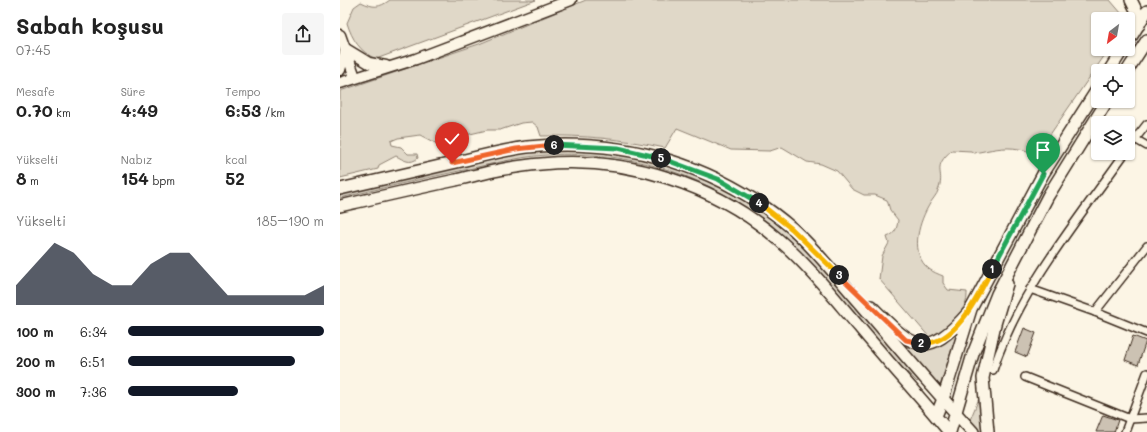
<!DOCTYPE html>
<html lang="tr">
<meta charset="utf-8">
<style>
body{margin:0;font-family:Mali,sans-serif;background:#f6f6f6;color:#222;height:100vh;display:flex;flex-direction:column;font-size:15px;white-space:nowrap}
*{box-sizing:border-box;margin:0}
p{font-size:13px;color:#767676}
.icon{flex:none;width:22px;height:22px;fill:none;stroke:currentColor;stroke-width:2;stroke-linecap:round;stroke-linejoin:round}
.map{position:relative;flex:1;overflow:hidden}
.sheet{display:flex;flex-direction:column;background:#fff;width:340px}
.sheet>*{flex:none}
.needle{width:26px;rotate:211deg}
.controls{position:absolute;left:751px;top:12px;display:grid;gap:8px}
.controls a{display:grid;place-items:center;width:44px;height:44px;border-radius:4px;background:#fff;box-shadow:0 1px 3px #0004;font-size:20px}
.pin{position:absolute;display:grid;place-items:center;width:34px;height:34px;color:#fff;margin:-41px -17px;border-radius:50% 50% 50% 0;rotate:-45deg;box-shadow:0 0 4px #0007}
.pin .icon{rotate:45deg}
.km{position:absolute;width:20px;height:20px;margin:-10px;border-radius:50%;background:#222;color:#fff;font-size:11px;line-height:20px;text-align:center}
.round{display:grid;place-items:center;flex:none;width:42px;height:42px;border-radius:4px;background:#f6f6f6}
.head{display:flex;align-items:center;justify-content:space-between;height:68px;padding:0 16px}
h1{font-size:22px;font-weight:700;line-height:30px}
.metrics{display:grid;grid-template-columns:repeat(3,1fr);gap:6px;height:68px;padding:4px 16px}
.metrics div{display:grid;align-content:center}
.metrics b{font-size:17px;font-weight:700}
.metrics small{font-size:11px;font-weight:400}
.metrics p{font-size:11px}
.chart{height:112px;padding:8px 16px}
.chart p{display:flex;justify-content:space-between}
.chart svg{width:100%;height:72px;margin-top:4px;fill:#111827;opacity:.7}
ul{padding:0 16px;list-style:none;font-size:13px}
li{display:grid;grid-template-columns:64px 48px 1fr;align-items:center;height:30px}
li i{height:10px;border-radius:5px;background:#111827}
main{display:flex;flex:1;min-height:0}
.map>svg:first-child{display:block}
.green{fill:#e0d8c8;stroke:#8e8173}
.building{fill:#ccc2b3;stroke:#3b2a1e}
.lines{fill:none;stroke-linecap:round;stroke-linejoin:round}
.street-casing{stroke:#3b2a1e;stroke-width:10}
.secondary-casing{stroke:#3b2a1e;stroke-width:13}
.primary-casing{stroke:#3b2a1e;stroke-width:14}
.street{stroke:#fcf5e5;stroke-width:7}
.secondary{stroke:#fcf5e5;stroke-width:10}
.primary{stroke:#fcf5e5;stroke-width:11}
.split-1-casing{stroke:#fff;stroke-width:8}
.split-2-casing{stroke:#fff;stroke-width:8}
.split-3-casing{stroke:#fff;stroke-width:8}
.split-4-casing{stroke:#fff;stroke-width:8}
.split-5-casing{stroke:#fff;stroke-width:8}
.split-6-casing{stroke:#fff;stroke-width:8}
.split-7-casing{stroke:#fff;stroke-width:8}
.split-1{stroke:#22a559;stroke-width:5}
.split-2{stroke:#f5b400;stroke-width:5}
.split-3{stroke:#f0652b;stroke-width:5}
.split-4{stroke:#f5b400;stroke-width:5}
.split-5{stroke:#22a559;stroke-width:5}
.split-6{stroke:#22a559;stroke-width:5}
.split-7{stroke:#f0652b;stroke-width:5}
</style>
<main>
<section class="sheet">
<div class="head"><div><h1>Sabah koşusu</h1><p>07:45</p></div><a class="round"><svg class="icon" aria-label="share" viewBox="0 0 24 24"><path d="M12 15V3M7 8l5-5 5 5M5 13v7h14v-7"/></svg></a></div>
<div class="metrics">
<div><p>Mesafe</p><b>0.70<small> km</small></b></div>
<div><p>Süre</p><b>4:49</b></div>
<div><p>Tempo</p><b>6:53<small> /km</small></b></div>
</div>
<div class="metrics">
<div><p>Yükselti</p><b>8<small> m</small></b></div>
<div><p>Nabız</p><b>154<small> bpm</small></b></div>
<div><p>kcal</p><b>52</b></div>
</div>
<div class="chart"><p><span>Yükselti</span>185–190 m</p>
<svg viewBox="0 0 160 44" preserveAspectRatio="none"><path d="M0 44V32L10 19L20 6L30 12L40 25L50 32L60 32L70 19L80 12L90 12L100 25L110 38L120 38L130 38L140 38L150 38L160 32V44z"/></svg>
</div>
<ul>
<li><b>100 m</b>6:34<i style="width:100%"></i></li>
<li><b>200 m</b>6:51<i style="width:85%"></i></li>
<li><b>300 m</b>7:36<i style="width:56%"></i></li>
</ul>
</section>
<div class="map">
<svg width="807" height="432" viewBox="0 0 807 432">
<rect width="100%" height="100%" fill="#fcf5e5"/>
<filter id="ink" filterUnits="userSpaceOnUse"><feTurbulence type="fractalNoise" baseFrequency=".025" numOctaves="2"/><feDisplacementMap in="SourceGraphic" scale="8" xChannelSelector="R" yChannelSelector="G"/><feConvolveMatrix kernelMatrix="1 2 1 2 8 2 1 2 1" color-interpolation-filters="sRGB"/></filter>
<g filter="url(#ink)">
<!-- green -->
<g class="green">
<path d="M50,0h146l-160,59c-16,-7 -24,-20 -29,-36l7,-16 7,-5c13,6 18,6 29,-2z"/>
<path d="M246,0h524l12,14 2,5h-26v30h11l-71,103c-8,1 -11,-2 -19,-3 -15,-3 -29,1 -45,4l-3,-2 -19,-1c-21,18 -7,21 -13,38 -2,8 -8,12 -11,19 -10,18 -18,47 1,62 4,3 9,5 14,7v7l5,7 19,2c0,3 0,7 -1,10 -4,12 -25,32 -36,36l-51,-59 3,-23 7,-13 -2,-6c8,-3 10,-8 11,-17l-8,-10 -3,-10 -12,-5h-11l-12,-6 -15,-18 -16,-7 -14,-2 -25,-15 -12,4 -39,-1 -54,-22 -12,20c-42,-9 -82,-13 -124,-12l-3,-9 -6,-5 -11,1 -21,7h-13l-21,5 -13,11 -10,1 -23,-12 -22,3 -7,3 1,4 9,2 7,7h9l1,4c-8,7 -14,2 -22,-2l-17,9 -1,4 -38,9v-87l139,-47z"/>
<path d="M225,149c30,1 61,2 91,11 55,15 104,47 146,86l117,134 -2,2c-47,-45 -84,-101 -133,-145 -66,-59 -150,-88 -238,-82 -31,2 -61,11 -92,17 -38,8 -76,17 -114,26v-5c74,-17 149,-39 225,-44z"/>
<polygon points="617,333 600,386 556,336 569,346 582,348"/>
<polygon points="640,396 645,432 641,432 630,420"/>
</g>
<!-- building -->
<g class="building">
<polygon points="684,328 696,333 687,357 675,352"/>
<polygon points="793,336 806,341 798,365 785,360"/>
<polygon points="763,415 778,420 774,432 756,432"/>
</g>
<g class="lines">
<defs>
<g id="street">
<polyline points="795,139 807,146"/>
<polyline points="788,148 807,124"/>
<polyline points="690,289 755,312 807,333"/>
<polyline points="755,312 807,246"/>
<path d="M653,370c26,-80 84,-149 132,-217"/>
<polyline points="685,377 790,419 807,418"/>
<polyline points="785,432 807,373"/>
</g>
<g id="secondary">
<polyline points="0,35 15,77"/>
<polyline points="0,70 6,49 29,63 46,66"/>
<polyline points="0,83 76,59 231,0"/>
</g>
<g id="primary">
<polyline points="791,0 798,14 799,25"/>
<polyline points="788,42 807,11"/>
<polyline points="769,71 783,49"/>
<polyline points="787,71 807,40"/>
<path d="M0,189c39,-9 78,-18 117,-27 24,-6 47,-12 70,-15 97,-10 192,18 266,82 22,20 41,44 61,67 39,45 78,92 119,136"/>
<path d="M0,206c39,-9 78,-18 116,-26 29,-7 57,-14 85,-16 86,-8 174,20 238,76 30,26 55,58 81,88 29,35 60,69 89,104"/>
<path d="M531,306c41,40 53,57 97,7"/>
<polyline points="596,416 603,399 631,309 703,174 758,88"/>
<polyline points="610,432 633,354 657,294 708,196 767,101"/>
<polyline points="648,432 643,378 655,324 667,284"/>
</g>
</defs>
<!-- street casing -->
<use href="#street" class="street-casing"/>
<!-- secondary casing -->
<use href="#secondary" class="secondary-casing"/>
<!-- primary casing -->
<use href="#primary" class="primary-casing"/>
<!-- street -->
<use href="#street" class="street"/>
<!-- secondary -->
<use href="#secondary" class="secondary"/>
<!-- primary -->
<use href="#primary" class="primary"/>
</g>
</g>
<g class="lines" filter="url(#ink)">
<defs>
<polyline id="split-1" points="652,269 703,174"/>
<path id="split-2" d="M581,343c34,4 58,-49 71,-74"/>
<polyline id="split-3" points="499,275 566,340 581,343"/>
<polyline id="split-4" points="419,203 452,229 499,275"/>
<polyline id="split-5" points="321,158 378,179 419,203"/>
<polyline id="split-6" points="214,145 278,148 321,158"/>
<polyline id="split-7" points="112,163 176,149 214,145"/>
</defs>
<!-- split-1 casing -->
<use href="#split-1" class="split-1-casing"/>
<!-- split-2 casing -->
<use href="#split-2" class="split-2-casing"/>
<!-- split-3 casing -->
<use href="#split-3" class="split-3-casing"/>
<!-- split-4 casing -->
<use href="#split-4" class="split-4-casing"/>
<!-- split-5 casing -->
<use href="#split-5" class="split-5-casing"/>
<!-- split-6 casing -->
<use href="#split-6" class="split-6-casing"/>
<!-- split-7 casing -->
<use href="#split-7" class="split-7-casing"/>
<!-- split-1 -->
<use href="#split-1" class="split-1"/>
<!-- split-2 -->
<use href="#split-2" class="split-2"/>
<!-- split-3 -->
<use href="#split-3" class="split-3"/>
<!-- split-4 -->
<use href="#split-4" class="split-4"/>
<!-- split-5 -->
<use href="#split-5" class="split-5"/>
<!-- split-6 -->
<use href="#split-6" class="split-6"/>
<!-- split-7 -->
<use href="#split-7" class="split-7"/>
</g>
</svg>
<div class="controls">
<a><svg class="needle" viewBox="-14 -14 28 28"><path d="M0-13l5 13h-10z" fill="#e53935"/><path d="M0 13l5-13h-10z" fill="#767676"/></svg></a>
<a><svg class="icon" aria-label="locate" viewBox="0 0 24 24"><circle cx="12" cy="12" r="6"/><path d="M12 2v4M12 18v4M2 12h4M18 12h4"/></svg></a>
<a><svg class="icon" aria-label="layers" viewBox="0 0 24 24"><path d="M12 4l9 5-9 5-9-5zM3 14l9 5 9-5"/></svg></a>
</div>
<div class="pin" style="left:703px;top:174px;background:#1e9e55"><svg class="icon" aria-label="arrive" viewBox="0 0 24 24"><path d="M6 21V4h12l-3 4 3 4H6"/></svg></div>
<div class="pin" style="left:112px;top:163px;background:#d93025"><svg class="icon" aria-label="check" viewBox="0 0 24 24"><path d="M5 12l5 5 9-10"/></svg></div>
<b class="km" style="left:652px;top:269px">1</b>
<b class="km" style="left:581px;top:343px">2</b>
<b class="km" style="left:499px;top:275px">3</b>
<b class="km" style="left:419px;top:203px">4</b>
<b class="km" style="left:321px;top:158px">5</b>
<b class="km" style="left:214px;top:145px">6</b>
</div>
</main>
